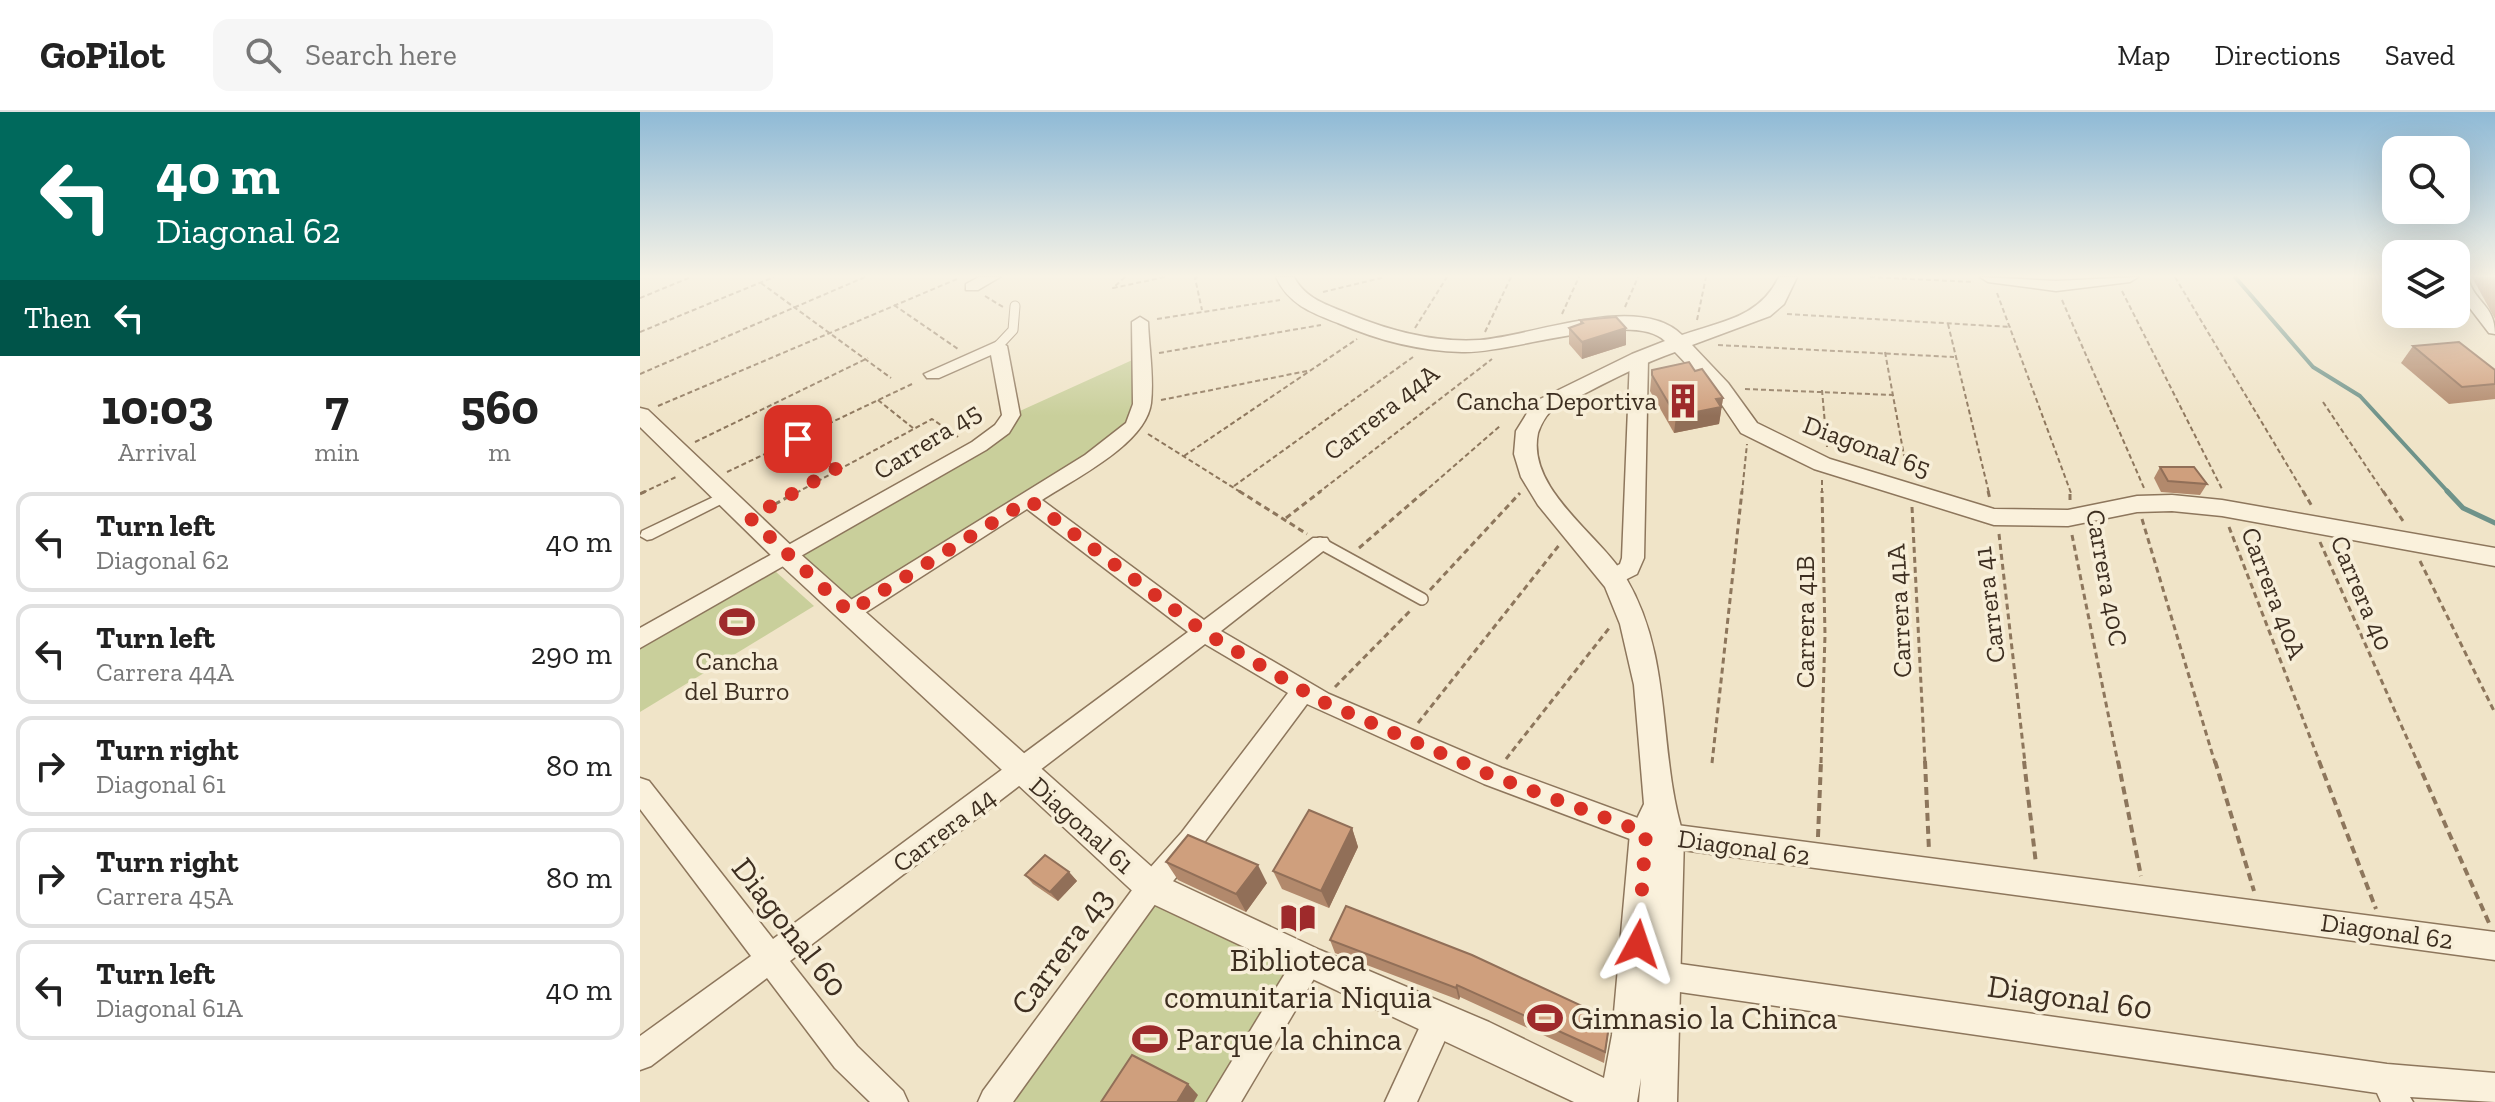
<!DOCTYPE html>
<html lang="en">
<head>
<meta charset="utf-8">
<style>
  :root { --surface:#fff; --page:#f6f6f6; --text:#222; --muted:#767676; --line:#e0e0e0 }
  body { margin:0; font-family:"Zilla Slab",serif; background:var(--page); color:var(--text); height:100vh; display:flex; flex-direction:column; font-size:30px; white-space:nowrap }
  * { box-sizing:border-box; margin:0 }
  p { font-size:26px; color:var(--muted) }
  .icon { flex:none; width:44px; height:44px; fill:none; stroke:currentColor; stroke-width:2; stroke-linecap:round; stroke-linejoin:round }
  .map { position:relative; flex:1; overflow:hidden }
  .details { display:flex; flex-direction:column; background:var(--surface); width:640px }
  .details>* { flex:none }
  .hud { background:#00695c; color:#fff; overflow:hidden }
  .fabs { position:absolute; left:1742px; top:24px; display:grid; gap:16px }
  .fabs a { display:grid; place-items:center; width:88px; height:88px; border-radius:16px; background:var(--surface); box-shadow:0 8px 32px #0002; font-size:40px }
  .pin { position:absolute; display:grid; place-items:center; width:68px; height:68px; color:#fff; margin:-34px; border-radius:16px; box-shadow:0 4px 12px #0006 }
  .me { position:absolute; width:88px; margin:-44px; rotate:5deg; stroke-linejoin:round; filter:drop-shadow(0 0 6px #0008) }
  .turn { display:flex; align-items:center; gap:28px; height:168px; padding:0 24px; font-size:36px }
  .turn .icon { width:104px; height:104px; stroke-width:2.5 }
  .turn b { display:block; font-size:56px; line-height:68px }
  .then { display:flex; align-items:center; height:76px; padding:0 24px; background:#0003; gap:16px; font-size:30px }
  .eta { display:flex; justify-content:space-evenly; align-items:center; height:136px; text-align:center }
  .eta b { font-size:48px; font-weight:700; line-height:56px }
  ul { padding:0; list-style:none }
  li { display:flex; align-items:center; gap:24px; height:100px; margin:0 16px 12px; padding:0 8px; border:4px solid var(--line); border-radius:16px }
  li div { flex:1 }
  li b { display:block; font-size:30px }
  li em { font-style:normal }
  header { display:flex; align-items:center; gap:48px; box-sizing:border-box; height:112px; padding:0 40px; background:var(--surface); border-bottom:2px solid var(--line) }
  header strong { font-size:38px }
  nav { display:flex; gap:44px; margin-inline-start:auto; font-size:28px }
  .search { width:560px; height:72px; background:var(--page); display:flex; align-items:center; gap:20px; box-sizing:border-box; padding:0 28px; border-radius:16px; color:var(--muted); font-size:30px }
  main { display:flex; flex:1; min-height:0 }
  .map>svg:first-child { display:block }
  .green { fill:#c9cf9b }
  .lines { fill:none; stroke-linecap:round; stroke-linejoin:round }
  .stream-far1 { stroke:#6f938a; stroke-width:4 }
  .stream { stroke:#6f938a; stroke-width:5 }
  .service-far1-casing { stroke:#8d765c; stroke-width:11 }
  .service-casing { stroke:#8d765c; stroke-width:14 }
  .pedestrian-casing { stroke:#8d765c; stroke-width:3 }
  .minor-casing { stroke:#8d765c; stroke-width:3 }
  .tertiary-casing { stroke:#8d765c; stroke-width:3 }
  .path-far2 { stroke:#8d765c; stroke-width:2; stroke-dasharray:5 3; stroke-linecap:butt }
  .path-far1 { stroke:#8d765c; stroke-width:3; stroke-dasharray:6 4; stroke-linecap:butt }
  .path { stroke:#8d765c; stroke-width:4; stroke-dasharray:8 5; stroke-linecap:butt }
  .service-far1 { stroke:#faf1dc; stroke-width:9 }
  .service { stroke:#faf1dc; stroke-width:11 }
  .pedestrian { fill:#faf1dc; fill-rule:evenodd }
  .minor { fill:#faf1dc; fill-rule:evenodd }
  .tertiary { fill:#faf1dc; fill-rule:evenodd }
  .wall { fill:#b2896c }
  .shaded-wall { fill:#916f58 }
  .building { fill:#cf9f7d; stroke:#916f58; stroke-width:2 }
  .route { stroke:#d93025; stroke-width:14; stroke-dasharray:0 25.2 }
  .labels { text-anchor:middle; stroke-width:7; stroke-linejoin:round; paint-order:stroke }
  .poi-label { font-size:26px; fill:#3d2e20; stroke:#f7eed8; text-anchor:end }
  .street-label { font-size:26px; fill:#3d2e20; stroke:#f7eed8 }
  .near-street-label { font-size:32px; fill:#3d2e20; stroke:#f7eed8 }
  .near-poi-label { font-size:32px; fill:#3d2e20; stroke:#f7eed8; text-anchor:start }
</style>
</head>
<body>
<header>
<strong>GoPilot</strong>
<div class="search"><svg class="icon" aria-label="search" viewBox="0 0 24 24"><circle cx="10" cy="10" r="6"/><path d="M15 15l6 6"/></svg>Search here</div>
<nav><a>Map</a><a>Directions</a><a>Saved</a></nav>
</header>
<main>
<section class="details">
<div class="hud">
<div class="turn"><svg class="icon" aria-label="left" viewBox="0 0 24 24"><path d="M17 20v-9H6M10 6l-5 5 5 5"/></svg><div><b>40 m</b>Diagonal 62</div></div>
<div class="then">Then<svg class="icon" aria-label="left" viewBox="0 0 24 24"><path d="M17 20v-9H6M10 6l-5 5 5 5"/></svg></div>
</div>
<div class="eta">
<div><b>10:03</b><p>Arrival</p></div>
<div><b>7</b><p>min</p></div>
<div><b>560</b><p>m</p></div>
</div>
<ul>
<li><svg class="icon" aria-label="left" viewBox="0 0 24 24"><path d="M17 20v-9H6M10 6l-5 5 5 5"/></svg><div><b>Turn left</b><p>Diagonal 62</p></div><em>40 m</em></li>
<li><svg class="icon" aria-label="left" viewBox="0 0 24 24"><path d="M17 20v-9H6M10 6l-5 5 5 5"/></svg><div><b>Turn left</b><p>Carrera 44A</p></div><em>290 m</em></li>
<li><svg class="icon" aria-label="right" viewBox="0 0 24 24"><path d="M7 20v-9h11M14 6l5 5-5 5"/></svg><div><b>Turn right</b><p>Diagonal 61</p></div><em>80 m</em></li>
<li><svg class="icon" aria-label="right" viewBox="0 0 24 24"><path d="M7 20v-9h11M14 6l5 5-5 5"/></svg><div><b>Turn right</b><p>Carrera 45A</p></div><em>80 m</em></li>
<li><svg class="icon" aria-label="left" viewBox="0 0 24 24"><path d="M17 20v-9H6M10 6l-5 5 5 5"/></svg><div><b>Turn left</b><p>Diagonal 61A</p></div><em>40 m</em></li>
</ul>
</section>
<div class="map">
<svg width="1855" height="990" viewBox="0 0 1855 990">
  <rect width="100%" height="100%" fill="#f0e4c8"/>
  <g class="green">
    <path d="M 499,245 L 494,314 L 209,500 L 148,445 L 339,334 L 371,303 Z"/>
    <path d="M 135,459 L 174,494 L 0,600 L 0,536 Z"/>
    <path d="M 508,791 L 658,856 L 571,990 L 362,990 Z"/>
  </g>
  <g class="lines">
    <path class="stream-far1" d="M 1595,165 L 1673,255 L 1720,284 L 1809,381"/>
    <path class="stream" d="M 1807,379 L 1823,396 L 1855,411"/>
    <g class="service-far1-casing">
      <path id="service-far1" d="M 358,234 L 373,218 L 375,194"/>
    </g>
    <g class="service-casing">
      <path id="service" d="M 680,431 L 782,487"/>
    </g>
    <g class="pedestrian-casing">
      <path id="pedestrian" d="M 86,379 L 93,384 L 91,387 L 12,427 L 7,428 L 0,424 L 2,419 Z"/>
    </g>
    <g class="minor-casing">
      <g id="minor">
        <path d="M 339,165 L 360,165 L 338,178 L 326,178 L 326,172 Z"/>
        <path d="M 1340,165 L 1416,169 L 1498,165 L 1490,170 L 1416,179 L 1348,170 Z"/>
        <path d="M 1816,165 L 1828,165 C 1833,190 1855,192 1855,222 L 1849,221 L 1816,178 Z"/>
        <path d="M 500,205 L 508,210 C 509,236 514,265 511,291 C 506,332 434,367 402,388 L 564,508 L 673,426 L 687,426 L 690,431 L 687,436 L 581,519 L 689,582 L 862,656 L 1006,709 L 1855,820 L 1855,848 L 1006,733 L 844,672 L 667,592 L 560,736 L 521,784 L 373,990 L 338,990 L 343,979 L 501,766 L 542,720 L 648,581 L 565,532 L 150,849 L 217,934 L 263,979 L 268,990 L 230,990 L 195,956 L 127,866 L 11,954 L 0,958 L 0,924 L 111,844 L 0,697 L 0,666 L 9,669 L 133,827 L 548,520 L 387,397 L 217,506 L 209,508 L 201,506 L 198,500 L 201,494 L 445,343 L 486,311 L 493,292 L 492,210 Z"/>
        <path d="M 358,229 L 367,234 L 380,303 L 369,321 L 346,338 L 0,536 L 0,516 L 332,330 L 355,313 L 362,303 L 351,243 L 299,266 L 287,266 L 284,262 Z"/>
        <path d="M 999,241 L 1008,246 L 1004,446 L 997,462 L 973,474 L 965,472 L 962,466 L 965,460 L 980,452 L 982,446 L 990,246 Z"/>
        <path d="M 668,836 L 678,840 L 682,850 L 678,860 L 601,990 L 567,990 L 658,840 Z"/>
        <path d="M 1012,848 L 1747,952 L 1855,961 L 1855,990 L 1770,985 L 1773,990 L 1741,990 L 1737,981 L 1012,876 L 1002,872 L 998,862 L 1002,852 Z"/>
        <path d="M 799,893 L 810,897 L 814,908 L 777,990 L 745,990 L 788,897 Z"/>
      </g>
    </g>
    <g class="tertiary-casing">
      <path id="tertiary" d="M 636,165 L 654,165 C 665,187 688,193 709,202 C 750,219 795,231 840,228 C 893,224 999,180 1042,223 C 1082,209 1119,206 1139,165 L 1157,165 L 1144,192 L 1130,204 L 1052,233 L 1088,271 L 1117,311 L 1190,347 L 1354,397 L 1428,398 L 1497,384 L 1532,383 L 1582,388 L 1855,436 L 1855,454 L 1582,404 L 1532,399 L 1497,400 L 1428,414 L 1354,413 L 1174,357 L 1101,321 L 1074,281 L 1035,240 C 1001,252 969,269 936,286 C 928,290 916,294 910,300 C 905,305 900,315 898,321 C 886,377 960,423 986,466 C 1034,547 1017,640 1044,725 L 1037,990 L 999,990 L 1001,966 L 997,990 L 934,990 L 500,786 L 139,451 L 0,315 L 0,296 L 8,298 L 157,439 L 522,764 L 680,838 L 849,910 L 964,966 L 972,923 L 990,721 L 1004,692 L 994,573 L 980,512 L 965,475 L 898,393 L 881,365 L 874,342 L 876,319 L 894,290 L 992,242 L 1025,229 C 993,197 869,242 822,240 C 780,239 737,228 698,211 C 672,201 648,192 636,165 Z"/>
    </g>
    <g class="path-far2">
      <path d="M 485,165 L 473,176 L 525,165"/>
      <path d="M 558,165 L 555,166 L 562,198"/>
      <path d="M 1230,165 L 1334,170"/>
      <path d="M 1535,165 L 1664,381"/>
      <path d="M 121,171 L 251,266"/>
      <path d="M 1482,179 L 1583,379"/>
      <path d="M 683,180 L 745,165"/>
      <path d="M 1357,181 L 1431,381"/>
      <path d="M 345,184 L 363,195"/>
      <path d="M 0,186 L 51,165"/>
      <path d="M 1422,188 L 1504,376"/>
      <path d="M 254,193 L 318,237"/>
      <path d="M 985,195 L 998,165"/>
      <path d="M 922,202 L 939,165"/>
      <path d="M 1147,202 L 1371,215"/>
      <path d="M 517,207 L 640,188"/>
      <path d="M 1057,208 L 1066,165"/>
      <path d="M 1308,212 L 1349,381"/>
      <path d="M 775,216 L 807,165"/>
      <path d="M 0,220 L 134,165"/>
      <path d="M 845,220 L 871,165"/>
      <path d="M 1078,233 L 1314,245"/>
      <path d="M 1245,240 L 1267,360"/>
      <path d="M 519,241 L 681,213"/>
      <path d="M 0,262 L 225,165"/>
      <path d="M 1105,277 L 1253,283"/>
      <path d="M 1182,278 L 1187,335"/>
      <path d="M 238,288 L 273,316"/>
      <path d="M 521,288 L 667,259"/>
      <path d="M 1683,290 L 1744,381"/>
      <path d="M 18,294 L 317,167"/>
      <path d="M 508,322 L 602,381"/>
      <path d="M 158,327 L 196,356"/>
      <path d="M 55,330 L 228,246"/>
      <path d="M 544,344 L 717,227"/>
      <path d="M 87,360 L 272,272"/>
      <path d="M 1182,368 L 1182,381"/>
      <path d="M 594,374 L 773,245"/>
      <path d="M 2,381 L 36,365"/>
      <path d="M 156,381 L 292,307 L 318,325"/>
      <path d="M 678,381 L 852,247"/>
      <path d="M 783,381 L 861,313"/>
      <path d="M 1102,381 L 1107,332"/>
    </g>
    <g class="path-far1">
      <path d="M 599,379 L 667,422"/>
      <path d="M 1348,379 L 1350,387"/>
      <path d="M 1663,379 L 1673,396"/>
      <path d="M 1743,379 L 1763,409"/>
      <path d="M 0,382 L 6,379"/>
      <path d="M 1430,388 L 1430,379"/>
      <path d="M 1272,395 L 1285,651"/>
      <path d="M 126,397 L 159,379"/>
      <path d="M 646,406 L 681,379"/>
      <path d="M 1502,407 L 1575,651"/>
      <path d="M 1589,415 L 1680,651"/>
      <path d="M 1359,422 L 1385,651"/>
      <path d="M 1432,423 L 1478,651"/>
      <path d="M 1680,430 L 1778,651"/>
      <path d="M 719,436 L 785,379"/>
      <path d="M 1780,449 L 1855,601"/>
      <path d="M 790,478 L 880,381"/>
      <path d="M 695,575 L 771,498"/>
      <path d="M 778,611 L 920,432"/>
      <path d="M 866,647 L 970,515"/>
      <path d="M 1072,651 L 1102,379"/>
      <path d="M 1181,651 L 1185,523 L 1182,379"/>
    </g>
    <g class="path">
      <path d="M 1285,649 L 1289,739"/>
      <path d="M 1384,649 L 1396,752"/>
      <path d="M 1478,649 L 1501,764"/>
      <path d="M 1575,649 L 1614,779"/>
      <path d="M 1679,649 L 1736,797"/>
      <path d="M 1777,649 L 1849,811"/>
      <path d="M 1178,725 L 1181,649"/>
    </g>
    <use href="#service-far1" class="service-far1"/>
    <use href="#service" class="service"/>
    <use href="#pedestrian" class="pedestrian"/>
    <use href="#minor" class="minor"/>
    <use href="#tertiary" class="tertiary"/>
  </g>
  <g class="wall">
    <path d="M 1832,165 L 1855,165 L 1855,207 Z"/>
    <path d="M 940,208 L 986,233 L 942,247 L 929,232 L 929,216 L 940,212 Z"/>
    <path d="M 1773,234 L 1855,258 L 1855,287 L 1809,292 L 1761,251 Z"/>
    <path d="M 1012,258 L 1055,259 L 1083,286 L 1079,312 L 1034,321 L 1010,279 Z"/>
    <path d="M 1520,355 L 1567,372 L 1560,383 L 1521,380 L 1514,366 Z"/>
    <path d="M 712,716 L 718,735 L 689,796 L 642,777 L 633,759 Z"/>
    <path d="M 526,750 L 627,771 L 606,800 L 538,768 Z"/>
    <path d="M 429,760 L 437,769 L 418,789 L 393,772 L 385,763 Z"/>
    <path d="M 690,828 L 969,918 L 964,951 L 820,885 L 819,888 L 695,841 Z"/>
  </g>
  <g class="shaded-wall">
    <path d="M 986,216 L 986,233 L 942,247 L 942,230 Z"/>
    <path d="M 1083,286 L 1079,312 L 1034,321 L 1036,304 L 1076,287 Z"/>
    <path d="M 712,716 L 718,735 L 689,796 L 681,779 Z"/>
    <path d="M 618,753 L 627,771 L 606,800 L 596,782 Z"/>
    <path d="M 429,760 L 437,769 L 418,789 L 410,780 Z"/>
    <path d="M 817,873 L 820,885 L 819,888 L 816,876 Z"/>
    <path d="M 548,972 L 558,983 L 554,990 L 537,990 Z"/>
  </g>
  <g class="building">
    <path d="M 976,205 L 986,216 L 942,230 L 929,216 L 943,211 L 940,208 Z"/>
    <path d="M 1819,230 L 1855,258 L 1855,272 L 1822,275 L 1773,234 Z"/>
    <path d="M 1049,250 L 1055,259 L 1062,257 L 1083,286 L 1076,287 L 1081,295 L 1036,304 L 1012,263 L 1012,258 Z"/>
    <path d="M 1520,355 L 1554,355 L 1567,372 L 1528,369 Z"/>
    <path d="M 669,698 L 712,716 L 681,779 L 633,759 Z"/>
    <path d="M 548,723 L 618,753 L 596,782 L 526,750 Z"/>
    <path d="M 405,743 L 429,760 L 410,780 L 385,763 Z"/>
    <path d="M 706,794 L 832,843 L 970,907 L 965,940 L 817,873 L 816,876 L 690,828 Z"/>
    <path d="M 492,943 L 548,972 L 537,990 L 461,990 Z"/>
  </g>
  <linearGradient id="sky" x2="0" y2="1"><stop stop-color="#8fbad6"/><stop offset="0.54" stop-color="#f8f3e6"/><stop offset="1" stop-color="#f8f3e6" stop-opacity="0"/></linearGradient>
  <rect width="1855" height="304" fill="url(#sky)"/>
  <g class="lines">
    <path class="route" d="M 158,327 L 197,356 L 110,406 L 209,500 L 389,388 L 564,520 L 681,589 L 853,664 L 1006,721 L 998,832"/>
  </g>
  <defs>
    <g id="building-bare" transform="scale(2.76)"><path d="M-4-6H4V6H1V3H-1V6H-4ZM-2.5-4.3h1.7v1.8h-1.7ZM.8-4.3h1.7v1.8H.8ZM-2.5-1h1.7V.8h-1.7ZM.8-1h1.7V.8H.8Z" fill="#9e2a2b" stroke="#f7eed8" stroke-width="2.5" paint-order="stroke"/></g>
    <g id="stadium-bare" transform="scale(2.76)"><path d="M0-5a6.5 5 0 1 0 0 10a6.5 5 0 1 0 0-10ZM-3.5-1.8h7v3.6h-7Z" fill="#9e2a2b" stroke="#f7eed8" stroke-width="2.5" paint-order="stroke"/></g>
    <g id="library-bare" transform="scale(2.76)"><path d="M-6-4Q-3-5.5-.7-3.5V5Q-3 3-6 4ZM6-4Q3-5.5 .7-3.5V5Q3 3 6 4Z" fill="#9e2a2b" stroke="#f7eed8" stroke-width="2.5" paint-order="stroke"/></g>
  </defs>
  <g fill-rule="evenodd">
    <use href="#building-bare" x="1043" y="289"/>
    <use href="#stadium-bare" x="97" y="510"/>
    <use href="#library-bare" x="658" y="806"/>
    <use href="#stadium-bare" x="905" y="906"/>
    <use href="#stadium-bare" x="510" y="927"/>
  </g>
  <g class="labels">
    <g class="poi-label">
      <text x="1017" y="298">Cancha Deportiva</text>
      <text x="97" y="558" text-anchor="middle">Cancha<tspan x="97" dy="30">del Burro</tspan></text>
    </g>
    <g class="street-label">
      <text transform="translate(741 300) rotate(-38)" y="9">Carrera 44A</text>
      <text transform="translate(287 329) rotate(-32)" y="9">Carrera 45</text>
      <text transform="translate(1227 334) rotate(20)" y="9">Diagonal 65</text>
      <text transform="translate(1467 466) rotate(80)" y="9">Carrera 40C</text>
      <text transform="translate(1634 481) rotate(69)" y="9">Carrera 40A</text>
      <text transform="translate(1722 481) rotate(67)" y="9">Carrera 40</text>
      <text transform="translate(1349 493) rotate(-97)" y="9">Carrera 41</text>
      <text transform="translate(1259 499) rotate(-93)" y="9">Carrera 41A</text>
      <text transform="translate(1165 510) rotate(-90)" y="9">Carrera 41B</text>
      <text transform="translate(442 713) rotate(42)" y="9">Diagonal 61</text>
      <text transform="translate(304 718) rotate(-37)" y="9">Carrera 44</text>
      <text transform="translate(1104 735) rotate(8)" y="9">Diagonal 62</text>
      <text transform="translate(1747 819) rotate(8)" y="9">Diagonal 62</text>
    </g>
    <g class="near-street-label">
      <text transform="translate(150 815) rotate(52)" y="11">Diagonal 60</text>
      <text transform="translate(421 839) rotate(-54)" y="11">Carrera 43</text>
      <text transform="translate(1430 885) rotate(8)" y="11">Diagonal 60</text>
    </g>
    <g class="near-poi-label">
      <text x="658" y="859" text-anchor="middle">Biblioteca<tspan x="658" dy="37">comunitaria Niquia</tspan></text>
      <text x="931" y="917">Gimnasio la Chinca</text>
      <text x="536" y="938">Parque la chinca</text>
    </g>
  </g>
</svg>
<div class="fabs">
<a><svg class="icon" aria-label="search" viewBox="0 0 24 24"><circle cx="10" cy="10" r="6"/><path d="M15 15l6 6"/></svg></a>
<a><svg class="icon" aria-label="layers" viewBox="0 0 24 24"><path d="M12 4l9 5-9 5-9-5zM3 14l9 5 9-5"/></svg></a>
</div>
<div class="pin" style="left:158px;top:327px;background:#d93025"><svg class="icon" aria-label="arrive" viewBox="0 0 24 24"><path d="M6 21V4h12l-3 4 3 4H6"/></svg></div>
<svg class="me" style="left:998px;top:832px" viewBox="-20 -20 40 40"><path d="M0-17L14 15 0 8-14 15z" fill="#d93025" stroke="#fff" stroke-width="4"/></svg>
</div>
</main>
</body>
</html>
